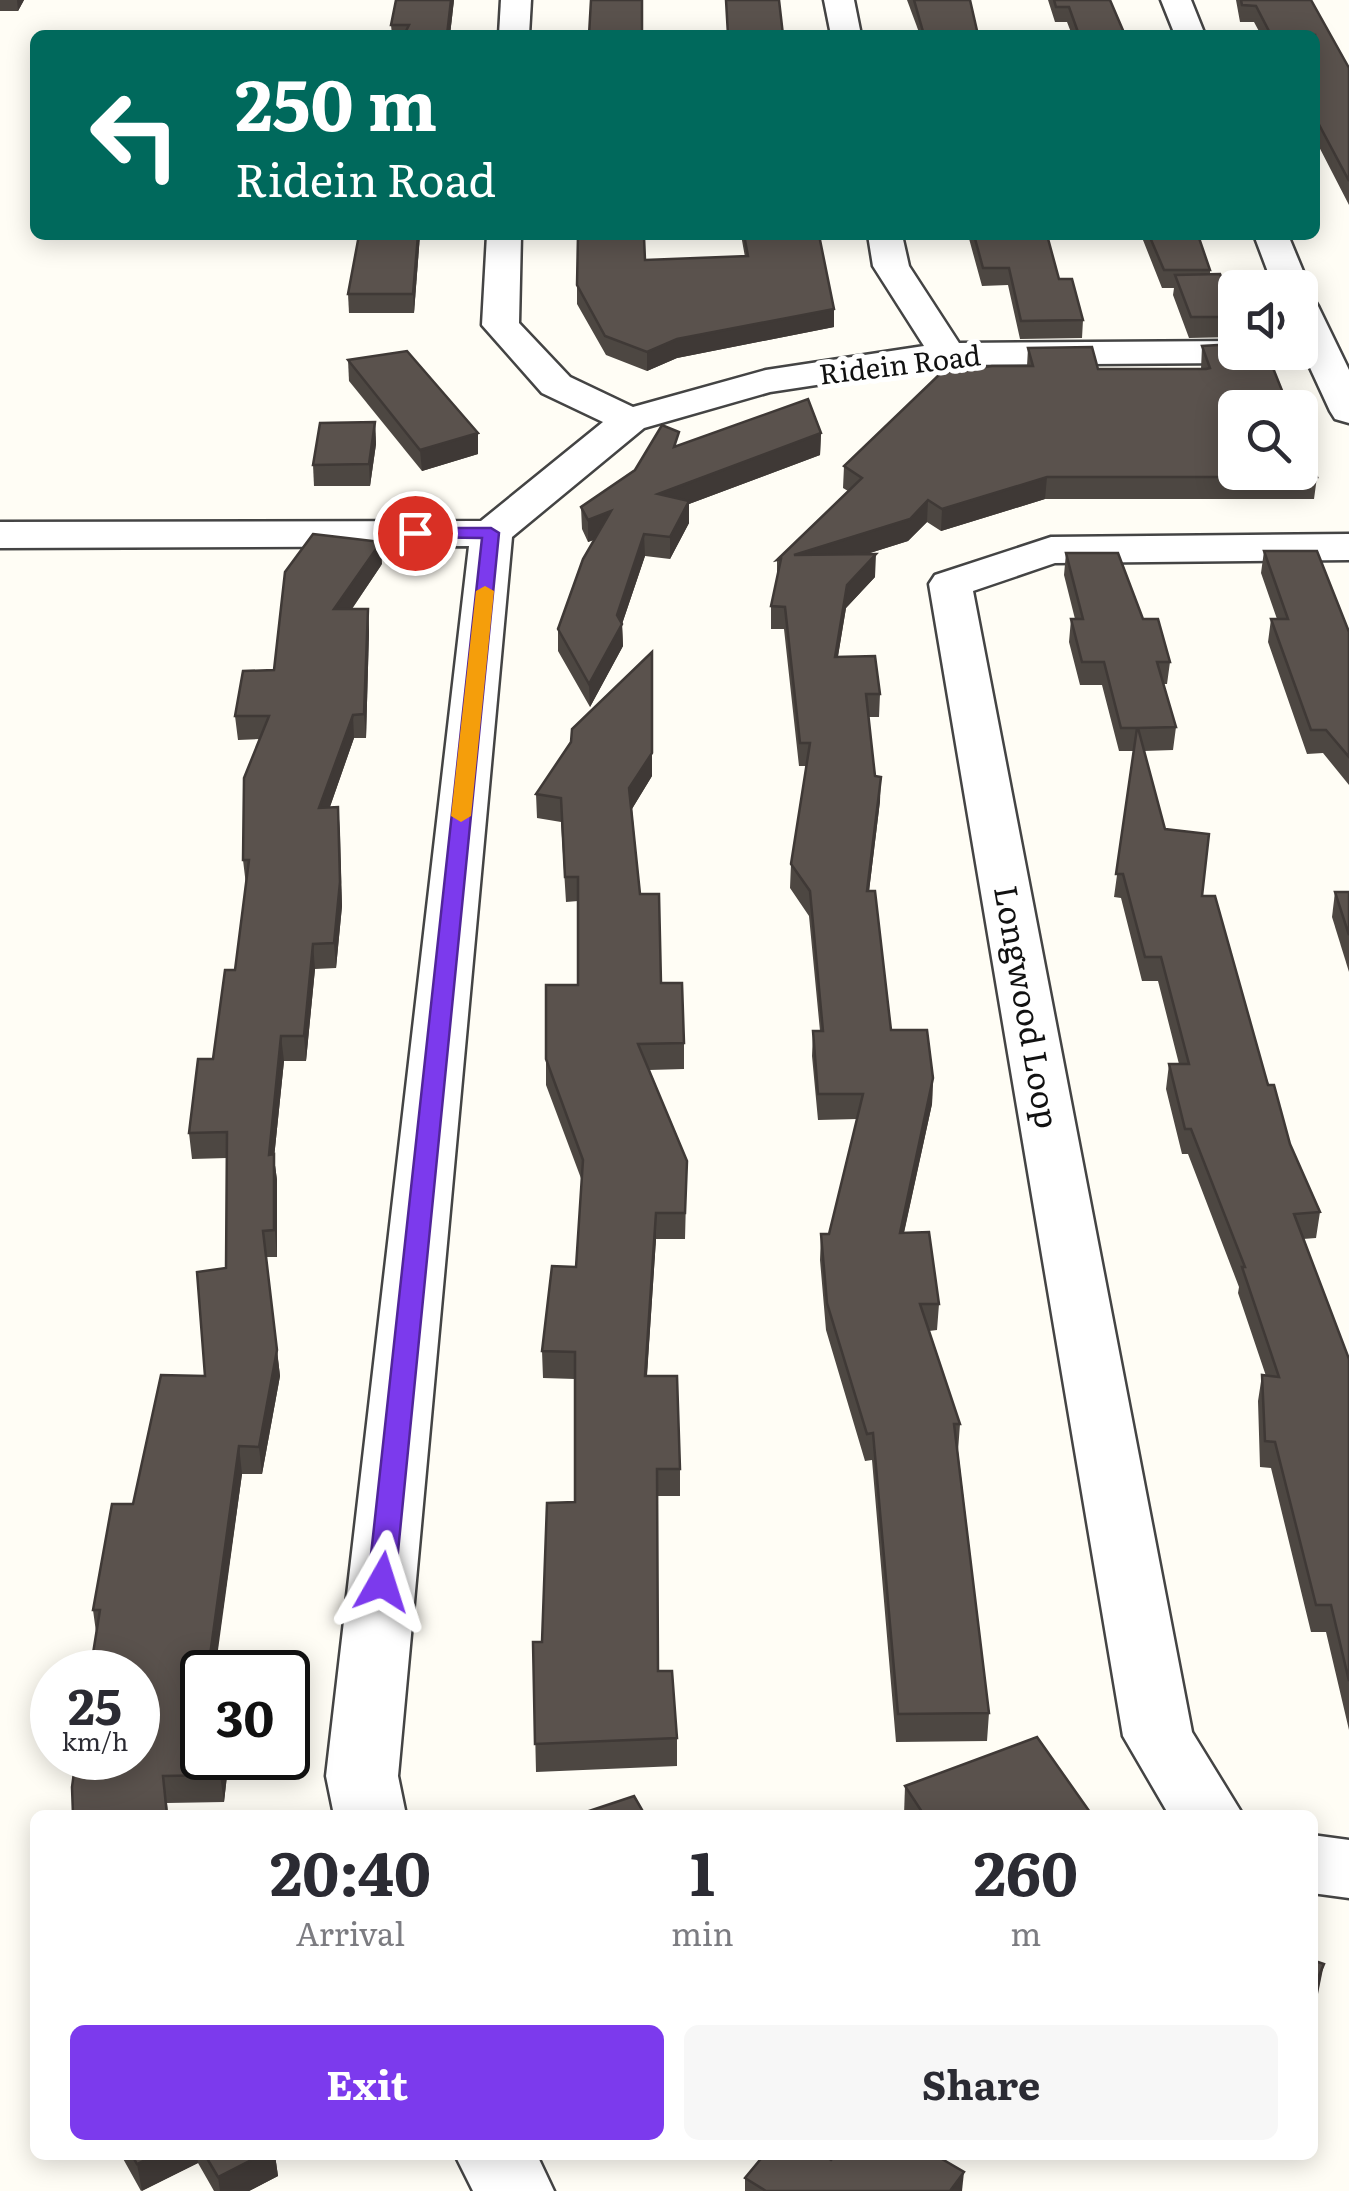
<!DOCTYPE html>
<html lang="en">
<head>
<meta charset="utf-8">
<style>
  :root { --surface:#fff; --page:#f7f7f7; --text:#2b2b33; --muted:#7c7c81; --accent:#7c3aed }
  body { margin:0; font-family:Literata,serif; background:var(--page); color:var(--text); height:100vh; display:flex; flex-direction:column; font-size:38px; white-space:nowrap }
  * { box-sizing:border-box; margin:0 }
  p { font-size:32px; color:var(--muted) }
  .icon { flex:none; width:55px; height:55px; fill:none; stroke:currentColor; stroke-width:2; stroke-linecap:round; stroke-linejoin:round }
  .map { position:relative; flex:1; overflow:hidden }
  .panel { position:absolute; left:30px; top:1810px; width:1288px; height:350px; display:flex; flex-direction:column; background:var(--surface); border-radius:15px; box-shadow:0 5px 25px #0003 }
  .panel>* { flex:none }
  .guide { position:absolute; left:30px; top:30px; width:1290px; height:210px; border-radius:15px; box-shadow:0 5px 25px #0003; background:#00695c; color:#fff; overflow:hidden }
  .fabs { position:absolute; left:1218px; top:270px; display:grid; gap:20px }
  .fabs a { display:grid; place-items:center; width:100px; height:100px; border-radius:15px; background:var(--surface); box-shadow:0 5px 25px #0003; font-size:50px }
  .speed { position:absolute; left:30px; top:1650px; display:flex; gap:20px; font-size:50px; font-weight:700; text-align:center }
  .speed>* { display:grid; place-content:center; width:130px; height:130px; border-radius:50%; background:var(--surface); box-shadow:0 5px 25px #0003; line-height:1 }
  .speed small { font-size:25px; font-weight:400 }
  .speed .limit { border:5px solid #111; border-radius:15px; background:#fff; color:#111 }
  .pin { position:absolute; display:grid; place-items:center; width:85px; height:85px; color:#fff; margin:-42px; border:5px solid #fff; border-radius:50%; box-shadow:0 2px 10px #0007 }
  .me { position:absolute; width:110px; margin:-55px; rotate:6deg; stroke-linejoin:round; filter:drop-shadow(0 0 8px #0008) }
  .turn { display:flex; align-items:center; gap:35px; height:210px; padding:0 40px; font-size:45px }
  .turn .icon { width:130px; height:130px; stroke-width:2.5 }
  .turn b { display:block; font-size:70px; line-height:85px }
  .eta { display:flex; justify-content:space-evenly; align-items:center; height:170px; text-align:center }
  .eta b { font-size:60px; font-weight:700; line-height:70px }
  .button { display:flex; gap:20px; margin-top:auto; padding:20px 40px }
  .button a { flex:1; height:115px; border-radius:15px; background:var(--accent); color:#fff; font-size:40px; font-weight:700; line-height:115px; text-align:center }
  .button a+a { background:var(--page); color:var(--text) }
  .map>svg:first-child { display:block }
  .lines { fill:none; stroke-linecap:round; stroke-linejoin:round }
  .minor-casing { stroke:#444; stroke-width:5 }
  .minor { fill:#fff; fill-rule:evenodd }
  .wall { fill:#4d4742 }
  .shaded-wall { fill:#3f3936 }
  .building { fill:#5a524d; stroke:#3f3936; stroke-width:2.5 }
  .route { fill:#7c3aed; stroke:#51269a; stroke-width:2.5 }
  .slow { fill:#f59e0b }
  .labels { text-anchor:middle; stroke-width:10; stroke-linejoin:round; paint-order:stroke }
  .far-street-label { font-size:28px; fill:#111; stroke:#fff }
  .street-label { font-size:32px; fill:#111; stroke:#fff }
</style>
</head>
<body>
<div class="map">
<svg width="1349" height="2191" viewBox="0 0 1349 2191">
  <rect width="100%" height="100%" fill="#fffdf5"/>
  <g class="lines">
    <g class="minor-casing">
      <g id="minor">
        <path d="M 501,0 L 531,0 L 529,35 L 499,35 Z"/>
        <path d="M 824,0 L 854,0 L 861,35 L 831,35 Z"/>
        <path d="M 1161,0 L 1191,0 L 1205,35 L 1175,35 Z"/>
        <path d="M 487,235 L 521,235 L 519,323 L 570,377 L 633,407 L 766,370 L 924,346 L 873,266 L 868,235 L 902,235 L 909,266 L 959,343 L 1235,341 L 1235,352 L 1253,352 L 1248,360 L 1235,363 L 948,365 L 770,392 L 644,428 L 512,537 L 398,1776 L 406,1815 L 334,1815 L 326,1776 L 469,546 L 0,548 L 0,522 L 481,521 L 603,422 L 542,393 L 482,325 Z"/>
        <path d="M 1254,235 L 1288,235 L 1310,288 L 1304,296 L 1313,298 L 1318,306 L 1349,370 L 1349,423 L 1335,419 L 1330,411 L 1300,346 L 1300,288 L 1274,288 Z"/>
        <path d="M 1349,534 L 1349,560 L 1055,563 L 973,591 L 1192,1732 L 1243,1815 L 1169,1815 L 1123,1736 L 929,584 L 935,575 L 1051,537 Z"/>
        <path d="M 1312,1835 L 1349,1840 L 1349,1898 L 1312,1893 Z"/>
        <path d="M 455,2155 L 537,2155 L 554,2191 L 473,2191 Z"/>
      </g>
    </g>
    <use href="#minor" class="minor"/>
  </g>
  <g class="wall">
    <path d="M 0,0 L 24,0 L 18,11 L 0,11 Z"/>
    <path d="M 396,0 L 454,0 L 450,35 L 392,35 L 391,25 Z"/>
    <path d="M 907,0 L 970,0 L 978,35 L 920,35 Z"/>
    <path d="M 1048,0 L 1110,0 L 1125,35 L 1072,35 L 1067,22 L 1055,22 Z"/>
    <path d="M 1236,0 L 1311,0 L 1349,68 L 1349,205 L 1315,139 L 1315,35 L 1261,35 L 1254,22 L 1240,22 Z"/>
    <path d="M 420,235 L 414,313 L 349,313 L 348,294 Z"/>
    <path d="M 741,235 L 819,235 L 834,309 L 834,327 L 677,358 L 647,371 L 606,355 L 577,304 L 577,285 L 645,260 L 745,257 Z"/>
    <path d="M 968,235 L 1047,235 L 1059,279 L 1083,320 L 1082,338 L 1020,339 L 1008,285 L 982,286 Z"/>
    <path d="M 1141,235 L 1198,235 L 1210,270 L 1210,274 L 1235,312 L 1235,337 L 1189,338 L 1173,295 L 1174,288 L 1162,288 Z"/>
    <path d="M 1202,346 L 1258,368 L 1317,477 L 1314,499 L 1045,499 L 941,531 L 927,522 L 908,541 L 867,554 L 875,577 L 846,608 L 838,656 L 880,694 L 879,717 L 869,717 L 875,776 L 880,801 L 869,891 L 891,1030 L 933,1078 L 932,1104 L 904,1233 L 939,1304 L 937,1330 L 929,1331 L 960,1424 L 958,1451 L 989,1713 L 987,1741 L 896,1742 L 872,1460 L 865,1461 L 826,1330 L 820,1260 L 821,1234 L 829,1234 L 857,1119 L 818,1120 L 812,1056 L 813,1031 L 820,1031 L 809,916 L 790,888 L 791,864 L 807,766 L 799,766 L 784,629 L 771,629 L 771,606 L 777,580 L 777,560 L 848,491 L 843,488 L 844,466 L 1027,366 L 1028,348 L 1098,369 L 1201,369 Z"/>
    <path d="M 348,360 L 478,454 L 422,471 L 349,381 Z"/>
    <path d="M 375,422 L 376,444 L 370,486 L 314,486 L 313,465 Z"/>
    <path d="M 821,433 L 820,455 L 689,504 L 689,523 L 670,559 L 645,556 L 622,624 L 623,646 L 590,707 L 558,651 L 558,629 L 594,540 L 588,542 L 582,529 L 581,507 L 679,446 Z"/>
    <path d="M 1264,551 L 1349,632 L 1349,785 L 1323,753 L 1307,754 L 1268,642 L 1271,619 L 1277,619 L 1261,573 Z"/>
    <path d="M 1066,553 L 1143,619 L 1170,662 L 1167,684 L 1163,684 L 1176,727 L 1173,750 L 1144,751 L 1165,829 L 1202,896 L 1290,1144 L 1320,1212 L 1316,1238 L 1303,1239 L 1349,1359 L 1349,1730 L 1326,1632 L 1311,1632 L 1271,1468 L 1260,1467 L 1258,1401 L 1262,1375 L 1266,1376 L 1238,1293 L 1239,1287 L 1188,1154 L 1182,1154 L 1166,1089 L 1169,1064 L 1179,1064 L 1158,981 L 1142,981 L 1121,898 L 1114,897 L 1134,751 L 1119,751 L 1102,685 L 1080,685 L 1069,642 L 1071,619 L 1075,619 L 1064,575 Z"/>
    <path d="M 382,564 L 352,609 L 368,609 L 369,632 L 366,738 L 354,738 L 330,807 L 338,807 L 340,831 L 342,906 L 336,968 L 315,969 L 306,1061 L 284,1061 L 274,1158 L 277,1180 L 277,1257 L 266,1257 L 280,1376 L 262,1474 L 242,1474 L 202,1758 L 229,1758 L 224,1802 L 167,1803 L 168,1815 L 73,1815 L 96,1632 L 93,1610 L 133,1504 L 205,1376 L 226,1268 L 227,1158 L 192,1159 L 189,1133 L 213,1059 L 235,970 L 246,885 L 243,860 L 259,739 L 238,740 L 235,716 L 274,670 Z"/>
    <path d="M 652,776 L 632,809 L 640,894 L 661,983 L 684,1043 L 684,1069 L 649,1070 L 687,1161 L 685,1239 L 656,1239 L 647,1376 L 680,1469 L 680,1496 L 657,1496 L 658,1671 L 677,1738 L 677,1766 L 536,1772 L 533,1642 L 542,1642 L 575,1502 L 575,1379 L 543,1378 L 542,1351 L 576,1267 L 582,1181 L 546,1085 L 546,1059 L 578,985 L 578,901 L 566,902 L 561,822 L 537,818 L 536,794 Z"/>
    <path d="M 1335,892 L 1349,892 L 1349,972 L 1332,917 Z"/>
    <path d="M 905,1786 L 1092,1815 L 904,1815 Z"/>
    <path d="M 121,2155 L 275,2155 L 278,2176 L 249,2191 L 214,2191 L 198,2163 L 141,2191 Z"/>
    <path d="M 831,2160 L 962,2191 L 745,2191 L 745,2178 Z"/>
  </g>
  <g class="shaded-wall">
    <path d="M 17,0 L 24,0 L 18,11 Z"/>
    <path d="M 451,0 L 454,0 L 450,35 L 447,35 Z"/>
    <path d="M 418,235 L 420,235 L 414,313 L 413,294 Z"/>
    <path d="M 834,309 L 834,327 L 677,358 L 647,371 L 647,352 L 677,339 Z"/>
    <path d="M 375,422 L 376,444 L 370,486 L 369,464 Z"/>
    <path d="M 478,433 L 478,454 L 422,471 L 420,450 Z"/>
    <path d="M 821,433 L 820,455 L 689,504 L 689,523 L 670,559 L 670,537 L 658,494 Z"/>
    <path d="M 1047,477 L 1045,499 L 941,531 L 942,509 Z"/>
    <path d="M 928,500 L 927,522 L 908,541 L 793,577 L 794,555 Z"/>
    <path d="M 611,511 L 611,533 L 588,542 L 588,520 Z"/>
    <path d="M 644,534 L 645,556 L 622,624 L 623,646 L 590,707 L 589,684 L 617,615 Z"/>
    <path d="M 381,542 L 382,564 L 336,632 L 334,609 Z"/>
    <path d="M 876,554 L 875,577 L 846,608 L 834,680 L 835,657 L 847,585 Z"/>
    <path d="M 368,609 L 369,632 L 366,738 L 364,714 Z"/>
    <path d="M 652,675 L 652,776 L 630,812 L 629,788 Z"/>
    <path d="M 353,715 L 354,738 L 321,832 L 319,808 Z"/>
    <path d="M 881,777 L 880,801 L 866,916 L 867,891 Z"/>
    <path d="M 338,807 L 342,906 L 336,968 L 334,943 Z"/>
    <path d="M 313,944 L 315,969 L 306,1061 L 304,1036 Z"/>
    <path d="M 281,1036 L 284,1061 L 274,1158 L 277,1180 L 277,1257 L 269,1155 Z"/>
    <path d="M 933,1078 L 932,1104 L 898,1259 L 900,1233 Z"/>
    <path d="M 656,1213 L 656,1239 L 645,1403 L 645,1376 Z"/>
    <path d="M 277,1350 L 280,1376 L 262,1474 L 259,1447 Z"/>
    <path d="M 239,1446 L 242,1474 L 215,1672 L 208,1670 Z"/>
    <path d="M 222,1758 L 229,1758 L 224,1802 L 220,1775 Z"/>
    <path d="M 1324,1964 L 1316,2004 L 1312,2012 L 1312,1992 Z"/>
    <path d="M 155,2155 L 197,2155 L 198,2163 L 142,2191 L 137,2164 Z"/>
    <path d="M 261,2155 L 275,2155 L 278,2176 L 249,2191 L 220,2191 L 218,2177 Z"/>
    <path d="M 964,2172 L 962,2191 L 950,2191 Z"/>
  </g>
  <g class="building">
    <path d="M 396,0 L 451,0 L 447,35 L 404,35 L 409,25 L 391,25 Z"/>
    <path d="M 591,0 L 642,0 L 642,35 L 589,35 Z"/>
    <path d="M 726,0 L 779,0 L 783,35 L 728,35 Z"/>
    <path d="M 914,0 L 970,0 L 978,35 L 924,35 Z"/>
    <path d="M 1054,0 L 1110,0 L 1125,35 L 1079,35 L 1069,7 L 1056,7 Z"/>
    <path d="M 1241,0 L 1311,0 L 1349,68 L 1349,181 L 1315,117 L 1315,35 L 1271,35 L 1256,6 L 1242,5 Z"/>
    <path d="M 359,235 L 418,235 L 413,294 L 348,294 Z"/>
    <path d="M 578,235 L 636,235 L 636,237 L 644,237 L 645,260 L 748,256 L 744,235 L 819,235 L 834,309 L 677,339 L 647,352 L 605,336 L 577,285 Z"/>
    <path d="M 974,235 L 1047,235 L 1059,279 L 1072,279 L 1083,320 L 1021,321 L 1009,268 L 983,268 Z"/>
    <path d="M 1149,235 L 1198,235 L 1210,270 L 1164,270 Z"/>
    <path d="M 1220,274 L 1235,312 L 1235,317 L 1191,317 L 1175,275 Z"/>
    <path d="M 1235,344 L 1235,352 L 1251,352 L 1258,368 L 1273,368 L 1289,408 L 1235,408 L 1235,472 L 1300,472 L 1300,435 L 1317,477 L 1047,477 L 942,509 L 928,500 L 910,519 L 794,555 L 876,554 L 847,585 L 835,657 L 875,656 L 880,694 L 866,694 L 875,776 L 881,777 L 867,891 L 875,891 L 891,1030 L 927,1030 L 933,1078 L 900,1233 L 929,1232 L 939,1304 L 920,1304 L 960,1424 L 954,1424 L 989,1713 L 898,1714 L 873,1433 L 867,1434 L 827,1303 L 821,1234 L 829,1234 L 863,1094 L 818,1094 L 813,1031 L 823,1031 L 810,891 L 791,864 L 810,743 L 800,743 L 785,607 L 771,606 L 781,559 L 777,560 L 862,478 L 844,466 L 941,373 L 992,366 L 1033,366 L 1028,348 L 1092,347 L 1098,369 L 1206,369 L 1210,368 L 1202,346 Z"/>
    <path d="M 407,351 L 478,433 L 420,450 L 348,360 Z"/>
    <path d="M 808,399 L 821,433 L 658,494 L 689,501 L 670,537 L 644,534 L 617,615 L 622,624 L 589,684 L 558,629 L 583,559 L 611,511 L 588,520 L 581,507 L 635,470 L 662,425 L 679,432 L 674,447 Z"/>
    <path d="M 375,422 L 369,464 L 313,465 L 320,423 Z"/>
    <path d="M 313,534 L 381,542 L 334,609 L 368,609 L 364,714 L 353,715 L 319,808 L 338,807 L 340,882 L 334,943 L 313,944 L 304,1036 L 281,1036 L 269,1155 L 274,1154 L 274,1230 L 263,1231 L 277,1350 L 259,1447 L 239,1446 L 208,1670 L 232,1670 L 231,1672 L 202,1672 L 202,1758 L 222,1758 L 220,1775 L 163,1776 L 167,1815 L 73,1815 L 72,1787 L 76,1758 L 138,1758 L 138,1672 L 90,1672 L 100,1610 L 93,1610 L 112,1504 L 133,1504 L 161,1375 L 205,1376 L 197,1272 L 226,1268 L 227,1132 L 189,1133 L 198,1059 L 213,1059 L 225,970 L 235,970 L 249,860 L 243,860 L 244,778 L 269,716 L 235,716 L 243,671 L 274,670 L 285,572 Z"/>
    <path d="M 1264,551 L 1317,551 L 1349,632 L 1349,757 L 1326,730 L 1311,730 L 1271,619 L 1288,619 Z"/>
    <path d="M 1066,553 L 1118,553 L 1143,619 L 1158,619 L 1170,662 L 1157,662 L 1176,727 L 1138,728 L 1165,829 L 1209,834 L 1202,896 L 1215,896 L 1268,1085 L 1274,1085 L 1290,1144 L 1320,1212 L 1294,1214 L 1349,1359 L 1349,1681 L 1331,1605 L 1316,1605 L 1275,1442 L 1265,1441 L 1262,1375 L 1279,1377 L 1242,1267 L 1245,1267 L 1191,1129 L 1185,1129 L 1169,1064 L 1189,1064 L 1161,957 L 1145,957 L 1123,874 L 1116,874 L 1137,728 L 1121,728 L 1104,662 L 1082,662 L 1071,619 L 1083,619 Z"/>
    <path d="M 652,652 L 652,753 L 629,788 L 640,894 L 659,894 L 661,983 L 682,983 L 684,1043 L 638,1044 L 687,1161 L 685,1213 L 656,1213 L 645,1376 L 677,1376 L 680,1469 L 657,1469 L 658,1671 L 672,1671 L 677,1738 L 535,1744 L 533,1642 L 542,1642 L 547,1503 L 575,1502 L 575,1352 L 542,1351 L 552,1266 L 576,1267 L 583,1160 L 546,1059 L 546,985 L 578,985 L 578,877 L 565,877 L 561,798 L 536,794 L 571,742 L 572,729 Z"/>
    <path d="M 1335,892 L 1349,892 L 1349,935 Z"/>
    <path d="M 1037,1737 L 1092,1815 L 924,1815 L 905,1786 Z"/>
    <path d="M 634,1796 L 645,1815 L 577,1815 Z"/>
    <path d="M 1312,1960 L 1324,1964 L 1312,1992 Z"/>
    <path d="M 132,2155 L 155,2155 L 137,2164 Z"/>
    <path d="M 205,2155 L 261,2155 L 218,2177 Z"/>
    <path d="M 764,2155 L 823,2155 L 831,2160 L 836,2155 L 935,2155 L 964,2172 L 950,2191 L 766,2191 L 745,2178 Z"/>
  </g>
  <path class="route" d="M 415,528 L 491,528 L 499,533 L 395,1582 L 391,1589 L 372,1589 L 368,1582 L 482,538 L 409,537 L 407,533 Z"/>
  <path class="slow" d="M 485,586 L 494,591 L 471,816 L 461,822 L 451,816 L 476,591 Z"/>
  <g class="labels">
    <g class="far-street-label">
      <text transform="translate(900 365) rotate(-7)" y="10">Ridein Road</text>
    </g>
    <g class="street-label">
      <text transform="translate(1026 1007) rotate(80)" y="11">Longwood Loop</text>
    </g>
  </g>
</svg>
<div class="fabs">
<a><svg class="icon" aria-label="sound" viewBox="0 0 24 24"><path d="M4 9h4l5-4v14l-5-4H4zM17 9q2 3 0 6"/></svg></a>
<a><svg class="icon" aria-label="search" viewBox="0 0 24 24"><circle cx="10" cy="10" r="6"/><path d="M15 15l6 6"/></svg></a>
</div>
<div class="speed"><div>25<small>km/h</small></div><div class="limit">30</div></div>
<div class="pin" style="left:415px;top:533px;background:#d93025"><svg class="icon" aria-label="arrive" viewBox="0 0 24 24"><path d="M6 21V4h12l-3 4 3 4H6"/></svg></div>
<svg class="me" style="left:382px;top:1582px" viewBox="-20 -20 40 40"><path d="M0-17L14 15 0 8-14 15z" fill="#7c3aed" stroke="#fff" stroke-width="4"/></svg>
<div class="guide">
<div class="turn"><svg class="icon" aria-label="left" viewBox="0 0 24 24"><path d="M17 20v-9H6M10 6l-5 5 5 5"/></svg><div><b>250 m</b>Ridein Road</div></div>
</div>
<section class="panel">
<div class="eta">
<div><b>20:40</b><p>Arrival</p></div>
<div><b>1</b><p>min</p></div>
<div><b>260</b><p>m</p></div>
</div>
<div class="button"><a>Exit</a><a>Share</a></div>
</section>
</div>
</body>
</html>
